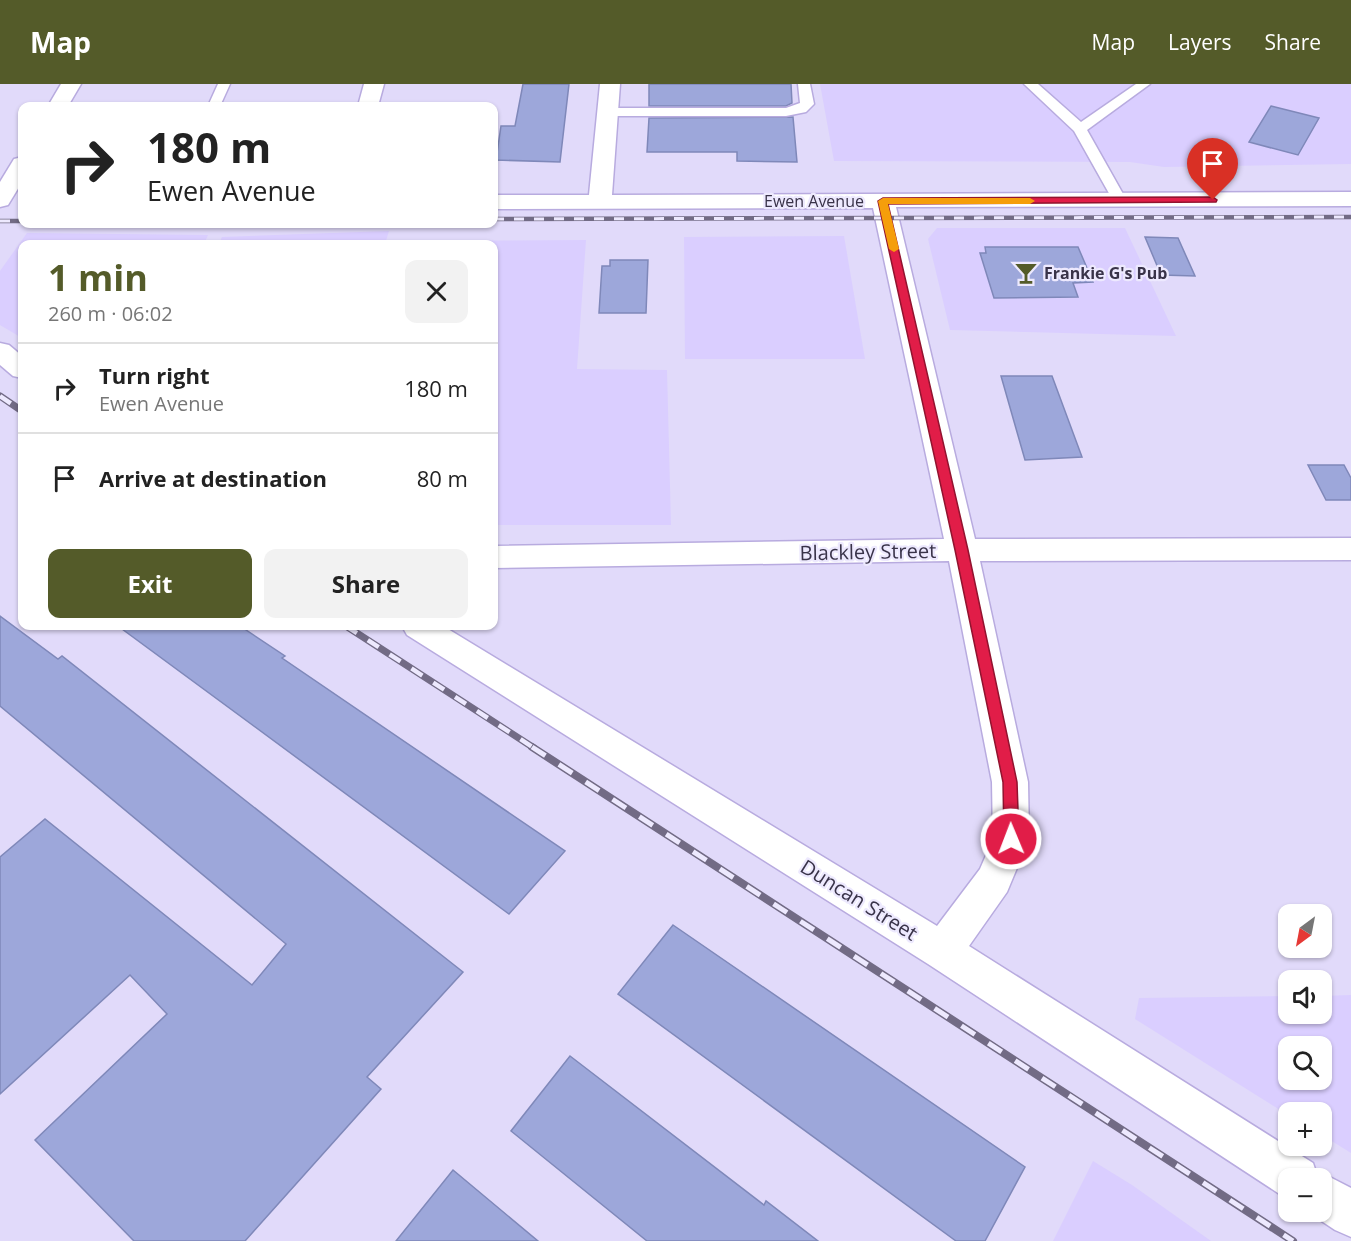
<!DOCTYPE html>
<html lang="en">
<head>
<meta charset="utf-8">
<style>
  :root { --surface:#fff; --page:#f2f2f2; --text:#222; --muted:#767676; --line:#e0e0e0; --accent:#545b29 }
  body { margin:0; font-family:"Open Sans",sans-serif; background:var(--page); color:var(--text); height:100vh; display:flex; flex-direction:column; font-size:22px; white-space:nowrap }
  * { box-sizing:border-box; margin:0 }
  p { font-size:20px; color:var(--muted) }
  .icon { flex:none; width:33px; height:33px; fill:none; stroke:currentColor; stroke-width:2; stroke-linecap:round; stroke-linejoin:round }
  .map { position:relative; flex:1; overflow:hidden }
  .drawer { position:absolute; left:18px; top:156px; width:480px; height:390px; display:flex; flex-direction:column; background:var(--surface); border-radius:12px; box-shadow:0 2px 4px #0004 }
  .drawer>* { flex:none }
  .top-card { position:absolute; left:18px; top:18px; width:480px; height:126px; border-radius:12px; box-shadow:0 2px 4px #0004; background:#fff; color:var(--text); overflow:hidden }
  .needle { width:39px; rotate:212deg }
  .tools { position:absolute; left:1278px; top:820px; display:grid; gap:12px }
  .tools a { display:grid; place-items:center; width:54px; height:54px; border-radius:12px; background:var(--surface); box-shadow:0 2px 4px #0004; font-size:30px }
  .pin { position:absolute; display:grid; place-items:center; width:51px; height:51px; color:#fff; margin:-62px -26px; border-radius:50% 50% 50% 0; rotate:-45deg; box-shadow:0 0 6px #0007 }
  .pin .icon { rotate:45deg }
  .me { position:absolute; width:66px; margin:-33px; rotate:359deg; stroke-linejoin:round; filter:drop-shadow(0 0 4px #0008) }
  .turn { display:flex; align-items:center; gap:21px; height:126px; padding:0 30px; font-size:27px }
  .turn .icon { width:78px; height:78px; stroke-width:2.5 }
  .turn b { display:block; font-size:42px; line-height:51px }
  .round { display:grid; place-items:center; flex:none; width:63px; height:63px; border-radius:12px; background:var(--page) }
  .head { display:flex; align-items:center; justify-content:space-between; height:102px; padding:0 30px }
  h1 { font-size:36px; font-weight:700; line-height:45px; color:var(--accent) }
  .action { display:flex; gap:12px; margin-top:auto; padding:12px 30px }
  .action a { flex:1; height:69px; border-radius:12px; background:var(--accent); color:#fff; font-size:24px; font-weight:700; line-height:69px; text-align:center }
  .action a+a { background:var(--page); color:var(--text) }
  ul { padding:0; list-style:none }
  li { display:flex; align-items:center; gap:18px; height:90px; padding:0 30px; border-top:2px solid var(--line) }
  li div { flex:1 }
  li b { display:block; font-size:22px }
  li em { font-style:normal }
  header { display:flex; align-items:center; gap:36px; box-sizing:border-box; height:84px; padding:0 30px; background:var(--accent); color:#fff }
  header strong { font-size:28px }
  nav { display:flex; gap:33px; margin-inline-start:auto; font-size:21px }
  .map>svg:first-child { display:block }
  .built { fill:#daceff; fill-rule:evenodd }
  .building { fill:#9da7da; stroke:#7f88b9; stroke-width:1.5 }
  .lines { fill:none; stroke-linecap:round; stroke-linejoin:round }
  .lane-casing { stroke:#b8abdf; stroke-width:3 }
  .street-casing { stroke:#b8abdf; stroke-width:3 }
  .lane { fill:#fff; fill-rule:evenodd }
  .street { fill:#fff; fill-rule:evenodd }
  .rail-far2-casing { stroke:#726b85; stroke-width:4.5 }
  .rail-far1-casing { stroke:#726b85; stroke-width:7 }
  .rail-casing { stroke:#726b85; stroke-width:8 }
  .rail-far2 { stroke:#ede9fe; stroke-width:3; stroke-dasharray:10; stroke-linecap:butt }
  .rail-far1 { stroke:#ede9fe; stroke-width:4.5; stroke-dasharray:13; stroke-linecap:butt }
  .rail { stroke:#ede9fe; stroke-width:5; stroke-dasharray:16; stroke-linecap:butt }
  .route { fill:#e11d48; stroke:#92132f; stroke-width:1.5 }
  .slow { fill:#f59e0b }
  .labels { text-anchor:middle; stroke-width:4.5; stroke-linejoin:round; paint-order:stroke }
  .far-street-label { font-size:16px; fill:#393349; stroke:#ede9fe }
  .far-poi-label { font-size:16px; font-weight:bold; fill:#393349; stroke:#ede9fe; text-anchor:start }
  .street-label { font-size:20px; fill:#393349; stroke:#ede9fe }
</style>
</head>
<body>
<header>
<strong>Map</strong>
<nav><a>Map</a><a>Layers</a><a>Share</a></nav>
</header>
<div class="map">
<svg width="1351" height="1157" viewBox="0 0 1351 1157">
  <rect width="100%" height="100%" fill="#e1dafa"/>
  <g class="built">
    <path d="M 820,0 L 1351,0 L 1351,80 L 1164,83 L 1130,78 L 834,77 Z"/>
    <path d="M 937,144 L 1125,144 L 1176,252 L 950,246 L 928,155 Z"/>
    <path d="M 389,147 L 385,160 L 219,160 L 222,153 Z"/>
    <path d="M 27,149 L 208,151 L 204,160 L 22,160 L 22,254 L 0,241 L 0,187 Z"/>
    <path d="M 844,152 L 865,275 L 685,275 L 684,153 Z"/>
    <path d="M 586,156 L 577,285 L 667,286 L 671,441 L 494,441 L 494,160 L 391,160 L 392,157 Z"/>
    <path d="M 1351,911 L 1351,1069 L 1322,1051 L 1322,1029 L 1288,1031 L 1135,935 L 1139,914 L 1288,912 L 1288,930 L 1322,930 L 1322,912 ZM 1288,963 L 1322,963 L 1322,996 L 1288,996 Z"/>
    <path d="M 1093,1077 L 1132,1101 L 1211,1157 L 1053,1157 Z"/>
  </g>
  <g class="building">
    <path d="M 523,0 L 569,0 L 560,78 L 496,76 L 501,42 L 515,42 Z"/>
    <path d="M 649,0 L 791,0 L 792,19 L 786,22 L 649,22 Z"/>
    <path d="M 1271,22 L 1319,34 L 1298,71 L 1249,58 Z"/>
    <path d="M 793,33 L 797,78 L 737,77 L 737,68 L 647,68 L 649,34 Z"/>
    <path d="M 1145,153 L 1178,154 L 1195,192 L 1161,191 Z"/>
    <path d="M 985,163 L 1078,163 L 1093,198 L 1073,199 L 1078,213 L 994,214 L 980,169 L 986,169 Z"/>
    <path d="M 610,176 L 648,176 L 646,229 L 599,229 L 602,182 L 610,182 Z"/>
    <path d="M 1001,292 L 1052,292 L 1082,373 L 1025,376 Z"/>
    <path d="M 1308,381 L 1344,381 L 1351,394 L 1351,416 L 1326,416 Z"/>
    <path d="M 0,532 L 58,575 L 62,572 L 463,888 L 367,993 L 381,1005 L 245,1157 L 134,1157 L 35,1056 L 167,930 L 130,891 L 0,1010 L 0,773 L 45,735 L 252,901 L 286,860 L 0,622 Z"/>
    <path d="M 118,542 L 240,542 L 285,572 L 282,574 L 565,767 L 509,830 Z"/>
    <path d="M 673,841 L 1025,1083 L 985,1157 L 956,1157 L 618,910 Z"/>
    <path d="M 570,972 L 764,1121 L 766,1117 L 818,1157 L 647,1157 L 511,1047 Z"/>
    <path d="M 453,1086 L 538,1157 L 396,1157 Z"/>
  </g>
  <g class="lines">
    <g class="lane-casing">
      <g id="lane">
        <path d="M 218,0 L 230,0 L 220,22 L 208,22 Z"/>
        <path d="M 798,0 L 810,0 L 814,20 L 806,28 L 786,32 L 609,32 L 602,28 L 609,24 L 786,24 L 800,19 Z"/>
        <path d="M 1024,0 L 1038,0 L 1081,38 L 1136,0 L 1150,0 L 1087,46 L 1127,117 L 1125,120 L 1115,120 L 1074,47 Z"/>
      </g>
    </g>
    <g class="street-casing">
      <g id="street">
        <path d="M 61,0 L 81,0 L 68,22 L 48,22 Z"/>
        <path d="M 364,0 L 384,0 L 378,22 L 358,22 Z"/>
        <path d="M 600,0 L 620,0 L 612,111 L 1351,108 L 1351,122 L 896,123 L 975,455 L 1351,454 L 1351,476 L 980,477 L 1028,698 L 1029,755 L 1007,808 L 969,862 L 1313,1079 L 1317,1091 L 1322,1089 L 1351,1104 L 1351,1153 L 1335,1146 L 1308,1128 L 1322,1128 L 1322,1095 L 1288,1095 L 1288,1114 L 1281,1111 L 928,880 L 407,551 L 402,542 L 443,542 L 937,842 L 980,785 L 993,755 L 992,698 L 949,477 L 494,484 L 494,462 L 944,455 L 873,124 L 494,125 L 494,111 L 589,111 Z"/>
        <path d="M 22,73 L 22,98 L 8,121 L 0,123 L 0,98 L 14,75 Z"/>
        <path d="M 0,259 L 9,261 L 22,272 L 22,294 L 13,292 L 0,281 Z"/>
      </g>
    </g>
    <use href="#lane" class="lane"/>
    <use href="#street" class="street"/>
    <g class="rail-far2-casing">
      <g id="rail-far2">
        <path d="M 494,135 L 1351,133"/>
        <path d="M 0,137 L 22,137"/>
      </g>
    </g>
    <g class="rail-far1-casing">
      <g id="rail-far1">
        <path d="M 0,312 L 22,327"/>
        <path d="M 346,542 L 534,664"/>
      </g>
    </g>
    <g class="rail-casing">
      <path id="rail" d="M 532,663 L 1293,1157"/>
    </g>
    <use href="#rail-far2" class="rail-far2"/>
    <use href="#rail-far1" class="rail-far1"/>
    <use href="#rail" class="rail"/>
  </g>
  <path class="route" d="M 1213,113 L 1217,116 L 1216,118 L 888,120 L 968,466 L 1017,698 L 1019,755 L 1011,762 L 1004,755 L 1003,698 L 955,466 L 878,117 L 883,114 Z"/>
  <path class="slow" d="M 883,114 L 1030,114 L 1035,117 L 1030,120 L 888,120 L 899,165 L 894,168 L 889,165 L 878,117 Z"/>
  <defs>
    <g id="bar-bare" transform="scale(1.8)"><path d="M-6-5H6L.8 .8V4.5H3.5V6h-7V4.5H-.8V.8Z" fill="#545b29" stroke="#ede9fe" stroke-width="2.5" paint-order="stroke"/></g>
  </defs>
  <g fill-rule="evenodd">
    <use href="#bar-bare" x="1026" y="189"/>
  </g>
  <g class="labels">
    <g class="far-street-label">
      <text x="814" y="123">Ewen Avenue</text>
    </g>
    <g class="far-poi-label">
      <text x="1044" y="195">Frankie G's Pub</text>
    </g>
    <g class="street-label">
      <text transform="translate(868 468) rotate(-1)" y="7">Blackley Street</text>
      <text transform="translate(859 816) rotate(32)" y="7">Duncan Street</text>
    </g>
  </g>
</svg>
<div class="tools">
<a><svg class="needle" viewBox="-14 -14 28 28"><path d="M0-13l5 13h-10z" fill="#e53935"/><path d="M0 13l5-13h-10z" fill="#767676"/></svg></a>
<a><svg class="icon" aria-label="sound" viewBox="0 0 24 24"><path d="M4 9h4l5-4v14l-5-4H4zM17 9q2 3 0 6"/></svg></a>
<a><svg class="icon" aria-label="search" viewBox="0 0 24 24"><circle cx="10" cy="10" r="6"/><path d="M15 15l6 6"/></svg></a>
<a>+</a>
<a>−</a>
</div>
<div class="pin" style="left:1213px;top:116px;background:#d93025"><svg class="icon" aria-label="arrive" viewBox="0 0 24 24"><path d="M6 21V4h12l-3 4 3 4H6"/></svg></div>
<svg class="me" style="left:1011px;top:755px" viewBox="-20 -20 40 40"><circle r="17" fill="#e11d48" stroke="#fff" stroke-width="3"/><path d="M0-11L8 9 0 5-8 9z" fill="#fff"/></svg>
<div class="top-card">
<div class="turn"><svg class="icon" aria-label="right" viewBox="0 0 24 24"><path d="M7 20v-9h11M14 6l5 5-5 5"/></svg><div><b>180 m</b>Ewen Avenue</div></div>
</div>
<section class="drawer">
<div class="head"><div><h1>1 min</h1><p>260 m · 06:02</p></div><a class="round"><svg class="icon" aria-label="close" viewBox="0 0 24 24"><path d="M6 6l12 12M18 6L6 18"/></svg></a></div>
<ul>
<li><svg class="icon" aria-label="right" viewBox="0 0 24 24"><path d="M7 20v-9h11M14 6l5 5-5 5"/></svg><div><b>Turn right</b><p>Ewen Avenue</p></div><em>180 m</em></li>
<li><svg class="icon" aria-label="arrive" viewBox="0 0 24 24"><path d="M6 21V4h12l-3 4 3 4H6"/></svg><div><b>Arrive at destination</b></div><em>80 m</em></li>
</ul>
<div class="action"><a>Exit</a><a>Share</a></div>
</section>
</div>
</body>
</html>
